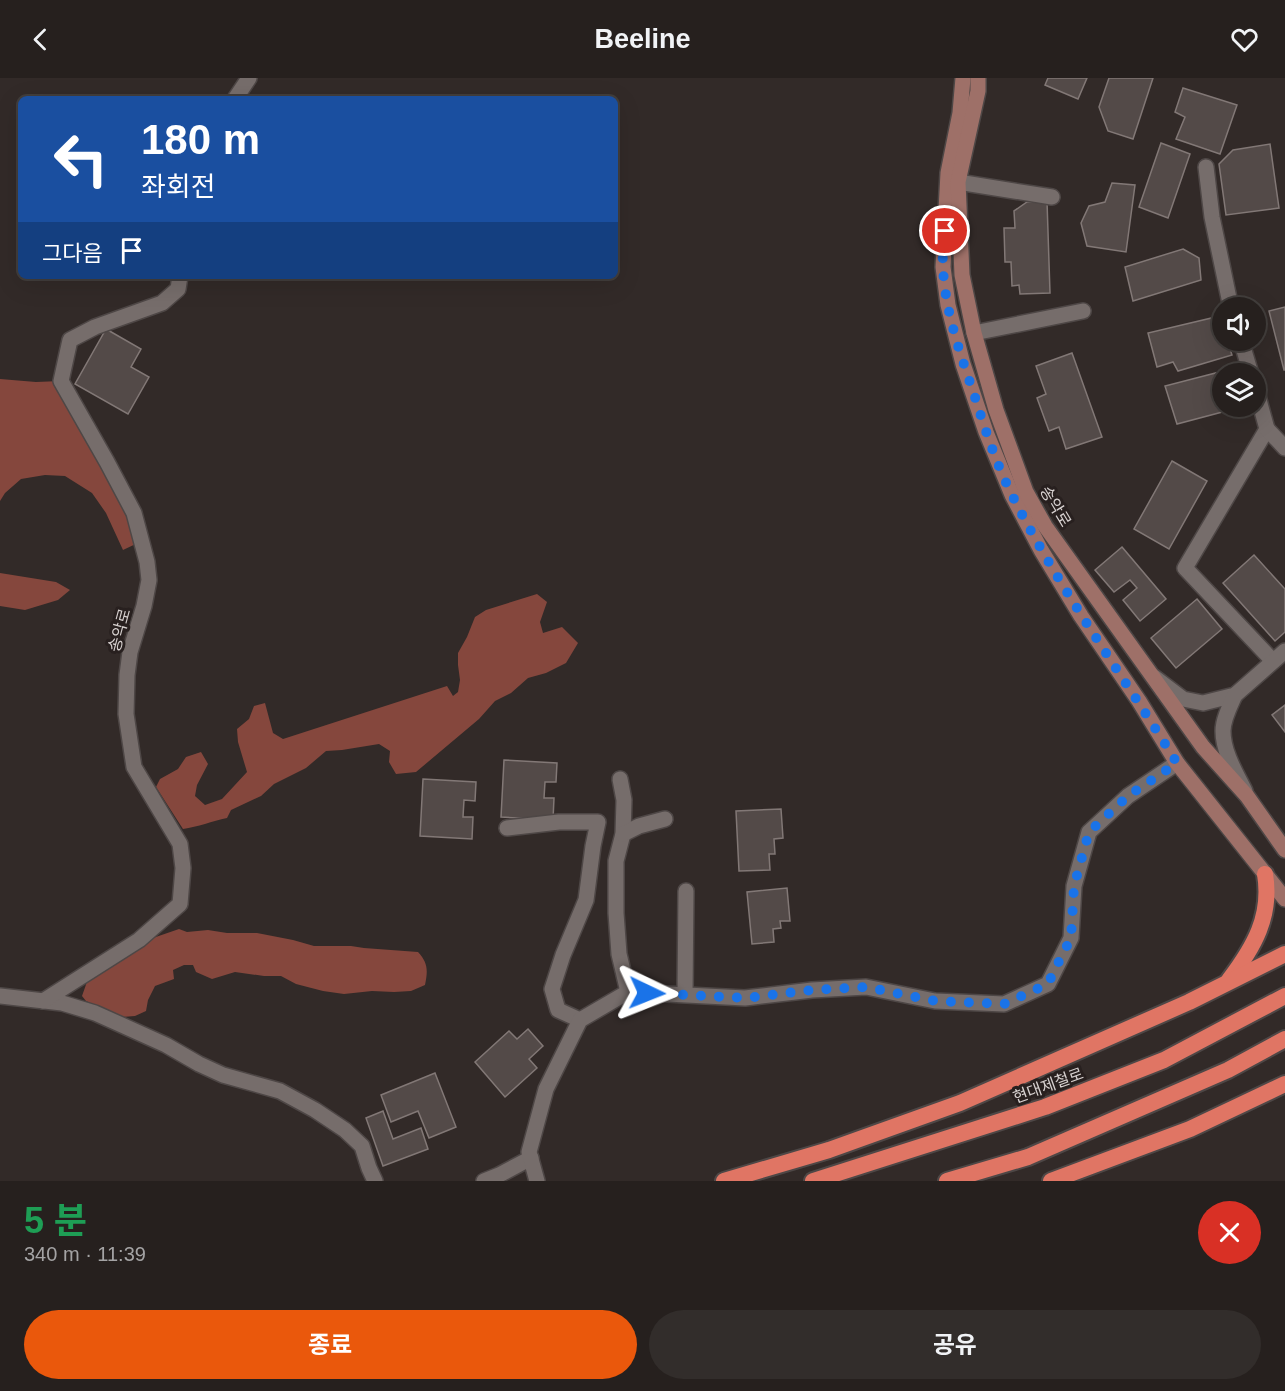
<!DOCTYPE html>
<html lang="ko">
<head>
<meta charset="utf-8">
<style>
  :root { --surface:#26201e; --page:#322d2b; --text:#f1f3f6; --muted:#a4a3a4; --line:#423e3c; --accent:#ea580c }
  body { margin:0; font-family:Helvetica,"Noto Sans KR",sans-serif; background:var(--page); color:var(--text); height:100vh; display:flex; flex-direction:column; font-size:22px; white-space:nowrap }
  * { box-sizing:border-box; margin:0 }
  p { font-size:20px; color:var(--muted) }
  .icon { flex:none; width:33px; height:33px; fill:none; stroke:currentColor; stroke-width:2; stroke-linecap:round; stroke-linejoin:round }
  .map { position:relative; height:1103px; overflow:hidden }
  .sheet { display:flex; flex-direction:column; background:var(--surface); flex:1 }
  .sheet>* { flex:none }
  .guide { position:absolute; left:18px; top:18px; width:600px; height:183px; border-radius:9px; box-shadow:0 6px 24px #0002,0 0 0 2px var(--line); background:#1a4fa0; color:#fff; overflow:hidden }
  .fabs { position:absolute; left:1212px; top:219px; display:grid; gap:12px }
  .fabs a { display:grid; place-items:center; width:54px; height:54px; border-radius:50%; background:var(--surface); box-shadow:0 6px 24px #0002,0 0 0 2px var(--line); font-size:30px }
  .pin { position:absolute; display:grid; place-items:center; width:51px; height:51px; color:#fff; margin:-26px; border:3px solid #fff; border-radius:50%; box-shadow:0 2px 6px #0007 }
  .me { position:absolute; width:66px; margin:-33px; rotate:92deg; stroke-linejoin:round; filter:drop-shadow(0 0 4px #0008) }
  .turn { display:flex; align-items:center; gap:21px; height:126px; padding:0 24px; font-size:27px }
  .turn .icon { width:78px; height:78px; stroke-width:2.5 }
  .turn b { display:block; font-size:42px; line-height:51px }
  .then { display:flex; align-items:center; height:57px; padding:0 24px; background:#0003; gap:12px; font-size:22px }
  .round { display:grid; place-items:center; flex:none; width:63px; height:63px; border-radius:32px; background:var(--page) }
  .head { display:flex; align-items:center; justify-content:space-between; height:102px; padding:0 24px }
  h1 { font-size:36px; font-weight:700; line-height:45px; color:#1e9e55 }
  .button { display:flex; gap:12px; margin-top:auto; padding:12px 24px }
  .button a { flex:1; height:69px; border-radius:36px; background:var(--accent); color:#fff; font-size:24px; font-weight:700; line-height:69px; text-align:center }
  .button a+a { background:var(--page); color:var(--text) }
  header { display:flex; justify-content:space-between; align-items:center; height:78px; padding:0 24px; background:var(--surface); font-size:27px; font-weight:700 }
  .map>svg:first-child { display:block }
  .forest { fill:#85473d }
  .building { fill:#534a48; stroke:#827876; stroke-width:1.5 }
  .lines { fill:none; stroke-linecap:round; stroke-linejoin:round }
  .minor-casing { stroke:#4e4746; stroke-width:18 }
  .secondary-casing { stroke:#4e4746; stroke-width:18 }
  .trunk-casing { stroke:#4e4746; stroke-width:20 }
  .minor { stroke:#766d6b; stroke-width:15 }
  .secondary { stroke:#9e7068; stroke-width:15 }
  .trunk { stroke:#e07564; stroke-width:16 }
  .route { stroke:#1a73e8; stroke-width:10; stroke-dasharray:0 18 }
  .labels { text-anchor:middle; stroke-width:6; stroke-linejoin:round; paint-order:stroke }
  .street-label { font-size:16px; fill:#d7d1d0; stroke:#28201f }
</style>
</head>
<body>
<header><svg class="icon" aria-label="back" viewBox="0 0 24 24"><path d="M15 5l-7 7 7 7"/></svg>Beeline<svg class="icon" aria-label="heart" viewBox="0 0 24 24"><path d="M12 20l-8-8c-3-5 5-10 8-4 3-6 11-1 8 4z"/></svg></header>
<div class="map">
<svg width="1285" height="1103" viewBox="0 0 1285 1103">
  <rect width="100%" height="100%" fill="#322a28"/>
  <g class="forest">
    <path d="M 0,301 L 36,304 L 61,303 L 142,463 L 123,472 L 106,435 L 92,415 L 65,398 L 45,397 L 21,401 L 5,415 L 0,423 Z"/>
    <path d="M 0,495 L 56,504 L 70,512 L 58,522 L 25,532 L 0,528 Z"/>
    <path d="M 537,516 L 547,524 L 540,544 L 543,555 L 562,549 L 578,565 L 566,585 L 546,595 L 528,600 L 511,615 L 495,623 L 479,641 L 416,694 L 396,696 L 389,684 L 390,673 L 379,666 L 342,672 L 326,673 L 306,690 L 274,706 L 261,718 L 231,732 L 227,740 C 212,743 198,749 183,751 L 156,709 L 160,701 L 178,691 L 186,679 L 201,674 L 208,686 L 197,707 L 195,718 L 205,727 L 222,721 L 247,694 L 238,664 L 237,651 L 249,641 L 254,628 L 265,625 L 273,655 L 283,661 L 447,608 L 453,618 L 458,614 L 460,602 L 458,587 L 458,575 L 467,559 L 475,539 L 486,532 Z"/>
    <path d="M 179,851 L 187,854 L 208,852 L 227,855 L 257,855 L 293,862 L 314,868 L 351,868 L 364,870 L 418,874 C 428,885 428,892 425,907 L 411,913 L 394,914 L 372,913 L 344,916 L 323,913 L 296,906 L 281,898 L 264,898 L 235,894 L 212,901 L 196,894 L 193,887 L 184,887 L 173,892 L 174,901 L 155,908 L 148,922 L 146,933 L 135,938 L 122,939 L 86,923 L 82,918 L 89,898 L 150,861 Z"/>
  </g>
  <g class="building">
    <path d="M 1048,0 L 1087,0 L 1078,21 L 1045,7 Z"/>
    <path d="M 1109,0 L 1153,0 L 1133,61 L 1108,53 L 1099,29 Z"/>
    <path d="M 1183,10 L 1237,27 L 1220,76 L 1176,61 L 1185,39 L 1175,34 Z"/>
    <path d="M 1161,65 L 1190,76 L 1168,140 L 1139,129 Z"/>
    <path d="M 1270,66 L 1279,130 L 1226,137 L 1219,86 L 1233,72 Z"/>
    <path d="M 1112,105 L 1135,107 L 1126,174 L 1087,168 L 1081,145 L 1089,128 L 1105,124 Z"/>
    <path d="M 1047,123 L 1050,215 L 1020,216 L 1019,207 L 1012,208 L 1011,184 L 1005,184 L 1004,150 L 1015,150 L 1014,133 L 1027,124 Z"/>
    <path d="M 1183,171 L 1199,180 L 1201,202 L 1133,223 L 1125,189 Z"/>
    <path d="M 1285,229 L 1285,292 L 1284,292 L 1269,233 Z"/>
    <path d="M 1220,238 L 1222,246 L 1222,262 L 1227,262 L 1232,277 L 1178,293 L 1173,284 L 1157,289 L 1148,255 Z"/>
    <path d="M 106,251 L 141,271 L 131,289 L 149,299 L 128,336 L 75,306 Z"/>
    <path d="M 1072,275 L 1102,359 L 1066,371 L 1059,349 L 1049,353 L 1037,320 L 1046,316 L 1036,288 Z"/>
    <path d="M 1235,290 L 1237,296 L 1222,296 L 1222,328 L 1245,328 L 1177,346 L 1165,308 Z"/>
    <path d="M 1172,383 L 1207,403 L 1169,471 L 1134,451 Z"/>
    <path d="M 1122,469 L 1166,521 L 1140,543 L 1123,522 L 1137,510 L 1130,502 L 1114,514 L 1095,492 Z"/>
    <path d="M 1254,477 L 1285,511 L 1285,554 L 1275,563 L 1223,505 Z"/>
    <path d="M 1197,521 L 1222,551 L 1176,590 L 1151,560 Z"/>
    <path d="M 1285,627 L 1285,654 L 1272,637 Z"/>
    <path d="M 504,682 L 557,685 L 556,704 L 545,704 L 544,720 L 554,720 L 553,742 L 501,739 Z"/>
    <path d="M 423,701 L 476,704 L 475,723 L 464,722 L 463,739 L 473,739 L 472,761 L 420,758 Z"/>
    <path d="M 781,731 L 783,760 L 774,761 L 775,776 L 769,776 L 770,792 L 739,793 L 736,733 Z"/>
    <path d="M 787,810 L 790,843 L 780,843 L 781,850 L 773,851 L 774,864 L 752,866 L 747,814 Z"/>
    <path d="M 528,951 L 543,968 L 529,981 L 537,990 L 505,1019 L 475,984 L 509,953 L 517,961 Z"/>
    <path d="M 435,995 L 456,1049 L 429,1060 L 418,1033 L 391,1044 L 381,1017 Z"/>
    <path d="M 383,1033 L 393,1061 L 421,1050 L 428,1071 L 383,1088 L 366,1040 Z"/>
  </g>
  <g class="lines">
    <g class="minor-casing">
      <g id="minor">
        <path d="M 235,21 L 249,0"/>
        <path d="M 1206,89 L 1212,139 L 1231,230"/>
        <path d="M 958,104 L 1052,119"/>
        <path d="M 974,255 L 1083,233"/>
        <path d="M 1241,262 L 1251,296"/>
        <path d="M 1256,311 L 1267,351 L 1185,490 L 1273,583"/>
        <path d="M 1267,351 L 1285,370"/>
        <path d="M 1154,599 L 1183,621 L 1203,625 L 1235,617 L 1285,573"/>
        <path d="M 1235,617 C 1230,628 1223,641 1223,653 C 1223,674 1236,695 1245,713"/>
        <path d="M 620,701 L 624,722 L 623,756 L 616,783 L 616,835 L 619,876 L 628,914"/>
        <path d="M 507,750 L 559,744 L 598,744 L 593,768 L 586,822 L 563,877 L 552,911 L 558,932 L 580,942"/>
        <path d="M 623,756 L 639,748 L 665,741"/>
        <path d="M 685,916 L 686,813"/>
        <path d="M 0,918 L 62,925 L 95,935 L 166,967 L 199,986 L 223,997 L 280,1013 L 315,1032 L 345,1052 L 362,1068 L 369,1090 L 375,1103"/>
        <path d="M 43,923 L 139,862 L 180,826 L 183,790 L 180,766 L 134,689 L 126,636 L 127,597 L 130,574 L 144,528 L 149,502 L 147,484 L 134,435 L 107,384 L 61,303 L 70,262 L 95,249 L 162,225 L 178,211 L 180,198"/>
        <path d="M 484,1103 L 499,1097 L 531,1080"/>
        <path d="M 537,1103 L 529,1074 L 546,1011 L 580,942 L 628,914 L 745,920 L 812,912 L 866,909 L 935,923 L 1004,926 L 1048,906 L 1071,860 L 1074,808 L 1089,754 L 1128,718 L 1177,685"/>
      </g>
    </g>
    <g class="secondary-casing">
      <g id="secondary">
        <path d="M 963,0 L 960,35 L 948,95 L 943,189 L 948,227 L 963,286 L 986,354 L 1012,417 L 1041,472 L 1081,538 L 1139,623 L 1177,685 L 1285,821"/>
        <path d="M 978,0 L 978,13 L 958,104 L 962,197 L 974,255 L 996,332 L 1026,414 L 1045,448 L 1203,669 L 1247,718 L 1285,772"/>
      </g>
    </g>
    <g class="trunk-casing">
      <g id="trunk">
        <path d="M 1229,902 C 1254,869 1272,838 1265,796"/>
        <path d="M 724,1103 L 829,1072 L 960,1025 L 1189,924 L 1285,876"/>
        <path d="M 813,1103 L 1045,1029 L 1164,982 L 1285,918"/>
        <path d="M 947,1103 L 1028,1079 L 1228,992 L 1285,961"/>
        <path d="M 1051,1103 L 1190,1051 L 1285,1006"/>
      </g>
    </g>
    <use href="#minor" class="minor"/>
    <use href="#secondary" class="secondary"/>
    <use href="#trunk" class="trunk"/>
  </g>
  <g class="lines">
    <path class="route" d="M 647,915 L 746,920 L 812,912 L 866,909 L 935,923 L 1004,926 L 1048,906 L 1055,891 L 1071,860 L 1074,808 L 1089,754 L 1128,718 L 1177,685 C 1122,596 1060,512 1013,419 C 996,386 984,348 973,313 C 959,273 945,231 943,190 C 942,178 944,165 945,153"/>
  </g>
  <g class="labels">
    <g class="street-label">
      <text transform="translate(1056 428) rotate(59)" y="6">송악로</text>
      <text transform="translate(119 552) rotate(-75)" y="6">송악로</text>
      <text transform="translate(1048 1007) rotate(-20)" y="6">현대제철로</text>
    </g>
  </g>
</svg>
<div class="fabs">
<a><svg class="icon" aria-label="sound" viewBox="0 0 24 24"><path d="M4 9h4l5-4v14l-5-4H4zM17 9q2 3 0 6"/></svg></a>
<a><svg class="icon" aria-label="layers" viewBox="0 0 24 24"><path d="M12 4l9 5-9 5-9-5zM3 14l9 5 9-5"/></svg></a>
</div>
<div class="pin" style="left:945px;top:153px;background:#d93025"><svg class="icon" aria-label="arrive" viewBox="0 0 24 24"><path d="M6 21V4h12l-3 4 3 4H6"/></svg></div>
<svg class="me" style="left:647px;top:915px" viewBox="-20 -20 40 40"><path d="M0-17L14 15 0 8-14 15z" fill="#1a73e8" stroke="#fff" stroke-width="4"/></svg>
<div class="guide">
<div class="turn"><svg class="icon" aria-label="left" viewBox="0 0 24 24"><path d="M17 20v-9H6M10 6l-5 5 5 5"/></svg><div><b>180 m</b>좌회전</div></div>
<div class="then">그다음<svg class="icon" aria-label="arrive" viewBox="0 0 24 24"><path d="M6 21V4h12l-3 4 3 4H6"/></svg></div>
</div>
</div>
<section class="sheet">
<div class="head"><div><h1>5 분</h1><p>340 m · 11:39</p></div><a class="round" style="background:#d93025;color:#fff"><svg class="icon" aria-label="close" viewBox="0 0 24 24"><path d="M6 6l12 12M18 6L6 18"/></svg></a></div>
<div class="button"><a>종료</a><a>공유</a></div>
</section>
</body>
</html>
